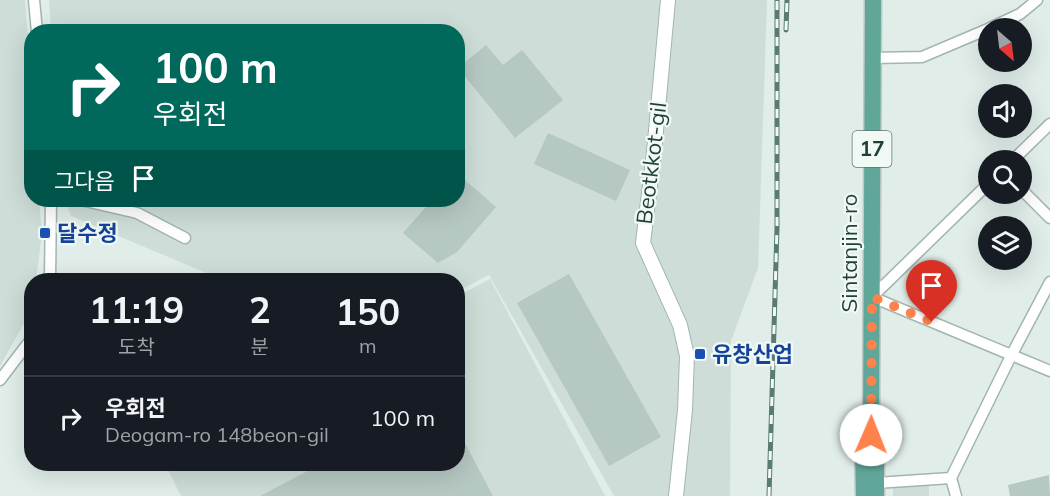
<!DOCTYPE html>
<html lang="ko">
<head>
<meta charset="utf-8">
<style>
  :root { --surface:#171b24; --page:#20242c; --text:#f1f3f6; --muted:#9ea1a6; --line:#363941 }
  body { margin:0; font-family:Mulish,"Noto Sans KR",sans-serif; background:var(--page); color:var(--text); height:100vh; display:flex; flex-direction:column; font-size:22px; white-space:nowrap }
  * { box-sizing:border-box; margin:0 }
  p { font-size:20px; color:var(--muted) }
  .icon { flex:none; width:33px; height:33px; fill:none; stroke:currentColor; stroke-width:2; stroke-linecap:round; stroke-linejoin:round }
  .map { position:relative; flex:1; overflow:hidden }
  .details { position:absolute; left:24px; top:273px; width:441px; height:198px; display:flex; flex-direction:column; background:var(--surface); border-radius:24px; box-shadow:0 6px 24px #0002 }
  .details>* { flex:none }
  .guide { position:absolute; left:24px; top:24px; width:441px; height:183px; border-radius:24px; box-shadow:0 6px 24px #0002; background:#00695c; color:#fff; overflow:hidden }
  .needle { width:39px; rotate:152deg }
  .tools { position:absolute; left:978px; top:18px; display:grid; gap:12px }
  .tools a { display:grid; place-items:center; width:54px; height:54px; border-radius:50%; background:var(--surface); box-shadow:0 6px 24px #0002; font-size:30px }
  .pin { position:absolute; display:grid; place-items:center; width:51px; height:51px; color:#fff; margin:-62px -26px; border-radius:50% 50% 50% 0; rotate:-45deg; box-shadow:0 0 6px #0007 }
  .pin .icon { rotate:45deg }
  .me { position:absolute; width:66px; margin:-33px; rotate:1deg; stroke-linejoin:round; filter:drop-shadow(0 0 4px #0008) }
  .turn { display:flex; align-items:center; gap:21px; height:126px; padding:0 30px; font-size:27px }
  .turn .icon { width:78px; height:78px; stroke-width:2.5 }
  .turn b { display:block; font-size:42px; line-height:51px }
  .then { display:flex; align-items:center; height:57px; padding:0 30px; background:#0003; gap:12px; font-size:22px }
  .eta { display:flex; justify-content:space-evenly; align-items:center; height:102px; text-align:center }
  .eta b { font-size:36px; font-weight:700; line-height:42px }
  ul { padding:0; list-style:none }
  li { display:flex; align-items:center; gap:18px; height:84px; padding:0 30px; border-top:2px solid var(--line) }
  li div { flex:1 }
  li b { display:block; font-size:22px }
  li em { font-style:normal }
  .map>svg:first-child { display:block }
  .built { fill:#ceddd7 }
  .building { fill:#b5c8c1 }
  .lines { fill:none; stroke-linecap:round; stroke-linejoin:round }
  .minor-casing { stroke:#a2b5b0; stroke-width:13 }
  .tertiary-casing { stroke:#a2b5b0; stroke-width:16 }
  .primary-casing { stroke:#c0c9c7; stroke-width:19 }
  .minor { stroke:#fff; stroke-width:10 }
  .tertiary { stroke:#fff; stroke-width:14 }
  .primary { stroke:#60a799; stroke-width:16 }
  .rail-casing { stroke:#597b74; stroke-width:5 }
  .rail { stroke:#f1f9f5; stroke-width:3; stroke-dasharray:9; stroke-linecap:butt }
  .route { stroke:#ff824c; stroke-width:10; stroke-dasharray:0 18 }
  .transit-dot { fill:#1a4fb4; stroke:#f1f9f5; stroke-width:2 }
  .labels { text-anchor:middle; stroke-width:4.5; stroke-linejoin:round; paint-order:stroke }
  .shield { fill:#f1f9f5; stroke:#5e7771; stroke-width:1.5 }
  .shield-label { font-size:21px; font-weight:bold; fill:#1f3f38 }
  .street-label { font-size:22px; fill:#1f3f38; stroke:#f1f9f5 }
  .transit-label { font-size:22px; font-weight:bold; fill:#164399; stroke:#f1f9f5; text-anchor:start }
</style>
</head>
<body>
<div class="map">
<svg width="1050" height="496" viewBox="0 0 1050 496">
  <rect width="100%" height="100%" fill="#e0ede8"/>
  <g class="built">
    <path d="M 0,0 L 25,0 L 32,87 L 32,200 L 39,200 L 42,233 L 36,280 L 32,280 L 31,311 L 0,366 Z"/>
    <path d="M 49,0 L 767,0 L 758,268 L 731,341 L 730,496 L 614,496 L 489,275 L 458,291 L 458,280 L 223,280 L 71,216 L 65,200 L 458,200 L 458,32 L 51,31 Z"/>
    <path d="M 490,279 L 605,496 L 181,496 L 165,464 L 458,464 L 458,296 Z"/>
    <path d="M 929,483 L 929,496 L 893,496 L 893,486 Z"/>
  </g>
  <g class="building">
    <path d="M 486,45 L 503,65 L 522,50 L 563,100 L 515,138 L 458,68 Z"/>
    <path d="M 548,133 L 630,170 L 616,201 L 534,164 Z"/>
    <path d="M 458,174 L 496,207 L 457,252 L 438,263 L 403,233 L 432,200 L 458,200 Z"/>
    <path d="M 569,274 L 661,437 L 609,466 L 517,303 Z"/>
    <path d="M 458,430 L 493,496 L 260,496 L 321,464 L 458,464 Z"/>
    <path d="M 1049,475 L 1050,496 L 1010,496 L 1008,485 Z"/>
  </g>
  <g class="lines">
    <g class="minor-casing">
      <g id="minor">
        <path d="M 34,0 L 37,32"/>
        <path d="M 990,28 L 1020,14 L 1037,0"/>
        <path d="M 873,58 L 922,57 L 988,29"/>
        <path d="M 1013,160 L 1050,124"/>
        <path d="M 988,184 L 872,297 L 1050,371"/>
        <path d="M 1022,190 L 1050,218"/>
        <path d="M 81,200 L 137,213 L 185,238"/>
        <path d="M 51,201 L 63,200"/>
        <path d="M 50,280 L 51,200"/>
        <path d="M 0,380 L 32,338"/>
        <path d="M 876,483 L 951,478"/>
        <path d="M 956,496 L 951,478 L 1012,354 L 1050,282"/>
      </g>
    </g>
    <g class="tertiary-casing">
      <path id="tertiary" d="M 668,0 L 654,152 L 643,243 L 680,325 L 687,356 L 685,410 L 676,496"/>
    </g>
    <g class="primary-casing">
      <g id="primary">
        <path d="M 873,0 L 871,435 L 876,446 L 876,496"/>
        <path d="M 864,496 L 863,445 L 871,435"/>
      </g>
    </g>
    <use href="#minor" class="minor"/>
    <use href="#tertiary" class="tertiary"/>
    <use href="#primary" class="primary"/>
    <g class="rail-casing">
      <g id="rail">
        <path d="M 786,30 L 787,0"/>
        <path d="M 769,496 L 777,228 L 777,0"/>
      </g>
    </g>
    <use href="#rail" class="rail"/>
  </g>
  <g class="lines">
    <path class="route" d="M 871,435 L 872,297 L 932,322"/>
  </g>
  <g class="transit-dot">
    <rect x="39" y="227" width="12" height="12" rx="3"/>
    <rect x="694" y="348" width="12" height="12" rx="3"/>
  </g>
  <g class="labels">
    <rect class="shield" x="852.5" y="131" width="39" height="36" rx="4.5"/>
    <g class="shield-label">
      <text x="872" y="156">17</text>
    </g>
    <g class="street-label">
      <text transform="translate(651 163) rotate(-83)" y="8">Beotkkot-gil</text>
      <text transform="translate(849 253) rotate(-90)" y="8">Sintanjin-ro</text>
    </g>
    <g class="transit-label">
      <text x="57" y="241">달수정</text>
      <text x="712" y="362">유창산업</text>
    </g>
  </g>
</svg>
<div class="tools">
<a><svg class="needle" viewBox="-14 -14 28 28"><path d="M0-13l5 13h-10z" fill="#e53935"/><path d="M0 13l5-13h-10z" fill="#9ea1a6"/></svg></a>
<a><svg class="icon" aria-label="sound" viewBox="0 0 24 24"><path d="M4 9h4l5-4v14l-5-4H4zM17 9q2 3 0 6"/></svg></a>
<a><svg class="icon" aria-label="search" viewBox="0 0 24 24"><circle cx="10" cy="10" r="6"/><path d="M15 15l6 6"/></svg></a>
<a><svg class="icon" aria-label="layers" viewBox="0 0 24 24"><path d="M12 4l9 5-9 5-9-5zM3 14l9 5 9-5"/></svg></a>
</div>
<div class="pin" style="left:932px;top:322px;background:#d93025"><svg class="icon" aria-label="arrive" viewBox="0 0 24 24"><path d="M6 21V4h12l-3 4 3 4H6"/></svg></div>
<svg class="me" style="left:871px;top:435px" viewBox="-20 -20 40 40"><circle r="19" fill="#fff"/><path d="M0-13L10 11 0 6-10 11z" fill="#ff824c"/></svg>
<div class="guide">
<div class="turn"><svg class="icon" aria-label="right" viewBox="0 0 24 24"><path d="M7 20v-9h11M14 6l5 5-5 5"/></svg><div><b>100 m</b>우회전</div></div>
<div class="then">그다음<svg class="icon" aria-label="arrive" viewBox="0 0 24 24"><path d="M6 21V4h12l-3 4 3 4H6"/></svg></div>
</div>
<section class="details">
<div class="eta">
<div><b>11:19</b><p>도착</p></div>
<div><b>2</b><p>분</p></div>
<div><b>150</b><p>m</p></div>
</div>
<ul>
<li><svg class="icon" aria-label="right" viewBox="0 0 24 24"><path d="M7 20v-9h11M14 6l5 5-5 5"/></svg><div><b>우회전</b><p>Deogam-ro 148beon-gil</p></div><em>100 m</em></li>
</ul>
</section>
</div>
</body>
</html>
